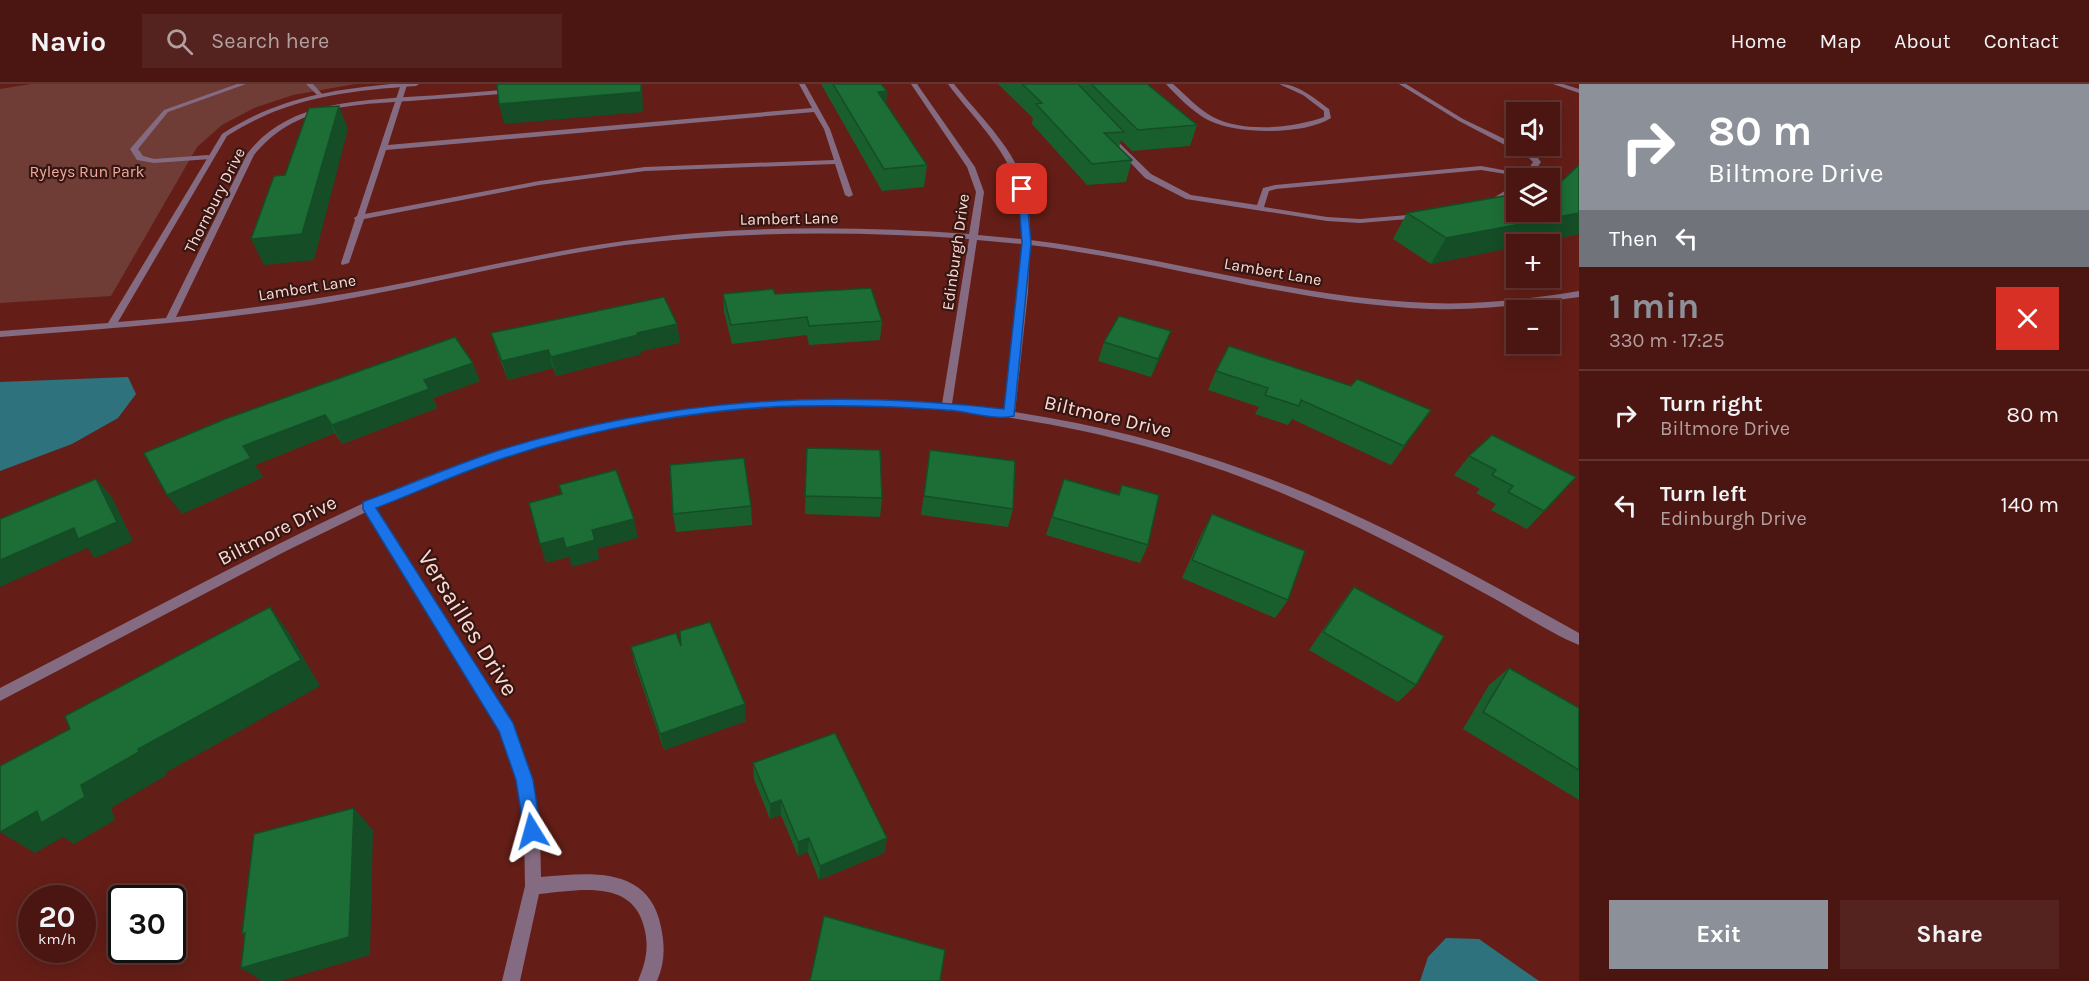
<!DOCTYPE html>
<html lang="en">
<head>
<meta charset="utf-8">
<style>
  :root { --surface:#4b1611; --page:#55231f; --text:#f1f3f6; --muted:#b29f9f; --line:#623531; --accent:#8c9099 }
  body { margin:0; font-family:Karla,sans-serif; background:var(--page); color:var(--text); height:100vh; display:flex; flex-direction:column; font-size:22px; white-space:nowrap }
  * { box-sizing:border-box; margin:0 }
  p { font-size:20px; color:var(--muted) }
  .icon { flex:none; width:33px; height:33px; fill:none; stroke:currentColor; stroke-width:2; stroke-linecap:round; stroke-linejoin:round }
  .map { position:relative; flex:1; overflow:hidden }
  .drawer { display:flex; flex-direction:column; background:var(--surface); width:510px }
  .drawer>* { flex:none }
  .hud { background:#8c9099; color:#fff; overflow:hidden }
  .buttons { position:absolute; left:1506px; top:18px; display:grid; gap:12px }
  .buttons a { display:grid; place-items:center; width:54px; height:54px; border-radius:0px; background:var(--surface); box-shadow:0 3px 15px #0003,0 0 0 2px var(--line); font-size:30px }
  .speed { position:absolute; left:18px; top:801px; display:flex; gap:12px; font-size:30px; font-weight:700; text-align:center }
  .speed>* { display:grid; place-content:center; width:78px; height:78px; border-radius:50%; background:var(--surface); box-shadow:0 3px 15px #0003,0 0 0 2px var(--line); line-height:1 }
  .speed small { font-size:15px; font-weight:400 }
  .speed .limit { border:3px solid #111; border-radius:9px; background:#fff; color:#111 }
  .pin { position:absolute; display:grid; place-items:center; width:51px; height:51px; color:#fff; margin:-26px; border-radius:12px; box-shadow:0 3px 9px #0006 }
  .me { position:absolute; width:66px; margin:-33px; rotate:352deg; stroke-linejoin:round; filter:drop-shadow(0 0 4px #0008) }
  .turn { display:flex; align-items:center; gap:21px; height:126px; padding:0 30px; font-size:27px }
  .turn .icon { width:78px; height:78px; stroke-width:2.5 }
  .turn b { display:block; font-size:42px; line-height:51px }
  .then { display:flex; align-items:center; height:57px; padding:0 30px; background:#0003; gap:12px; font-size:22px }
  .round { display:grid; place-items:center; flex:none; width:63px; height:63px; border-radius:0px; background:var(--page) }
  .headline { display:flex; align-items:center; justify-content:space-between; height:102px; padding:0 30px }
  h1 { font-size:36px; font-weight:700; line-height:45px; color:var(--accent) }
  .cta { display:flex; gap:12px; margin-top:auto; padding:12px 30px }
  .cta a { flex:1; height:69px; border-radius:0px; background:var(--accent); color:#fff; font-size:24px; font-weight:700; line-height:69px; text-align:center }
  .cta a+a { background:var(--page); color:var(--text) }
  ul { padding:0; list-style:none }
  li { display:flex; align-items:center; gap:18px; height:90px; padding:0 30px; border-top:2px solid var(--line) }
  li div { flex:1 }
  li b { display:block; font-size:22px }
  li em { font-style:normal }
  header { display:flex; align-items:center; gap:36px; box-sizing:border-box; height:84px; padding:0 30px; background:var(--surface); border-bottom:2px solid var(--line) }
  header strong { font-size:28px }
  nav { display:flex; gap:33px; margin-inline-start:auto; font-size:21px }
  .search { width:420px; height:54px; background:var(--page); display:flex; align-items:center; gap:15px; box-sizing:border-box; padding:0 21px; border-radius:0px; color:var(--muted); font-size:22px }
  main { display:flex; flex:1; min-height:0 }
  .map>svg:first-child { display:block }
  .green { fill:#703d36 }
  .water { fill:#2e727d }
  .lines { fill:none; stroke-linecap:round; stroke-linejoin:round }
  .lane { fill:#846b81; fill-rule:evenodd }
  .street { fill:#846b81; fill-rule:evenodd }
  .wall { fill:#195f2e }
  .shaded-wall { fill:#144d26 }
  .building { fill:#1d6e36; stroke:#144d26; stroke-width:1.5 }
  .route { fill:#1a73e8; stroke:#114b97; stroke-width:1.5 }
  .labels { text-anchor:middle; stroke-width:4.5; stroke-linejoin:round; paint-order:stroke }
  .far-park-label { font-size:16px; fill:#f2a99d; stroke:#351612 }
  .far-street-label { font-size:16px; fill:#fedad4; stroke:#351612 }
  .street-label { font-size:20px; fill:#fedad4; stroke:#351612 }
  .near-street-label { font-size:24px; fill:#fedad4; stroke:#351612 }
</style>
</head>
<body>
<header>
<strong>Navio</strong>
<div class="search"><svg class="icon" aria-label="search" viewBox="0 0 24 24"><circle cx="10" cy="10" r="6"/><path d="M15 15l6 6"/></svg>Search here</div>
<nav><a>Home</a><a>Map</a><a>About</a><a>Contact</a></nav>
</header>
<main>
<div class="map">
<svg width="1579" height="897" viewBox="0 0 1579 897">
  <rect width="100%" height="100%" fill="#641e17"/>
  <path class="green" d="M 31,0 L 355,0 L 293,11 L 254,24 L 222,41 L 197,63 L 111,212 L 0,219 L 0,5 Z"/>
  <g class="water">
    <path d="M 128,293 L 136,310 L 118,334 L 72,360 L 0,387 L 0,298 Z"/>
    <path d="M 1446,854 L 1479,855 L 1539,897 L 1420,897 L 1428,873 Z"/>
  </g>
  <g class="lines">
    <g class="lane">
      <path d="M 237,0 L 246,0 L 168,28 L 138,65 L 143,72 L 154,75 L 208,71 L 212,73 L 211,75 L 154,79 L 137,76 L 130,65 L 164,26 Z"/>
      <path d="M 306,0 L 313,0 L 322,10 L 317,11 Z"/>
      <path d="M 401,0 L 407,1 L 388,61 L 812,24 L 799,0 L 805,0 L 830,45 L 853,111 L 849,113 L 845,111 L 835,80 L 645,87 L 539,101 L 364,135 L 349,179 L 342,181 L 341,179 L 355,136 L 354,134 L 357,132 ZM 814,28 L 824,45 L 834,76 L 645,83 L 539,97 L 365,130 L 386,66 Z"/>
      <path d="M 1399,0 L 1406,0 L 1463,35 L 1534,69 L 1541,78 L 1530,94 L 1481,86 L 1276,105 L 1269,107 L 1264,123 L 1327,133 L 1360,135 L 1420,130 L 1424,132 L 1420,134 L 1360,139 L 1327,137 L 1186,115 L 1145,94 L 1104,51 L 1110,50 L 1151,90 L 1191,111 L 1257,121 L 1263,104 L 1275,101 L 1481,82 L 1525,90 L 1533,78 L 1528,73 L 1459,37 Z"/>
      <path d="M 1553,0 L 1563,0 L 1579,5 L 1579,9 Z"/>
      <path d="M 1513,102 L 1516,102 L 1516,107 L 1496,120 L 1490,120 L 1490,116 Z"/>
    </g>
    <g class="street">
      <path d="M 391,0 L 419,0 L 416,2 C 345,7 288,13 227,52 L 118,238 L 166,234 L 247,70 C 286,19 348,18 406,13 C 442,11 477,8 512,5 L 515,7 L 512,9 C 478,12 444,14 410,17 C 351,21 295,21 254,71 L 176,233 C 245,225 314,216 383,203 C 463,188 543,168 624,157 C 738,141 855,142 969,150 L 976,108 L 967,83 L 911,0 L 917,0 L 975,83 L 984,108 L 978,151 L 1022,155 C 1022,134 1021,111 1013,91 C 999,57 969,29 948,0 L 954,0 C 977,29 1007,57 1021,91 C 1029,111 1030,135 1030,156 C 1164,172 1294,214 1430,219 C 1480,221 1530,215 1579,207 L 1579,213 C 1530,220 1480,227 1430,225 C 1294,220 1164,177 1030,161 L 1028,208 L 1015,328 C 1095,340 1173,360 1248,387 C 1364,428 1472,490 1579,549 L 1579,561 C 1548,548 1514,525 1484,509 C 1419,473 1353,439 1284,410 C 1041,308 758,292 505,372 C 461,387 418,405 375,424 L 514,644 L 533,695 L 540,747 L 541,793 C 589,789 649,781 661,843 C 665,862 665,879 657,897 L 638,897 C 645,880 649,866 645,847 C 635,794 580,806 539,810 L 520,897 L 502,897 L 525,802 L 524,747 L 517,695 L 501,647 L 366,428 L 286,467 L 0,617 L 0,604 C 70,568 140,531 210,495 C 304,447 398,398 499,367 C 644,321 792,309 942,320 L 969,155 C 855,147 739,147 625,161 C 518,176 414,205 307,222 C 205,238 103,245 0,253 L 0,247 L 108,239 L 222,50 C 276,15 328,6 391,0 ZM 977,156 L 1022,160 L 1019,208 L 1005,327 L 952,320 Z"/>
      <path d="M 1166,0 L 1173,0 C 1186,11 1198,25 1213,33 C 1243,49 1294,44 1324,33 L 1324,27 L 1303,11 L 1279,0 C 1298,0 1314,14 1329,25 L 1331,34 C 1305,51 1237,51 1208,36 C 1193,28 1178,13 1166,0 Z"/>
    </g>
  </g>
  <g class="wall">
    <path d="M 821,0 L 881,0 L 887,7 L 886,20 L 927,81 L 924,103 L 882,107 Z"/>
    <path d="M 998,0 L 1147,0 L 1197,41 L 1190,62 L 1132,67 L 1121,56 L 1119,64 L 1132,76 L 1126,98 L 1087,101 L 1032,40 L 1033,34 Z"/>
    <path d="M 1550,128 L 1579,150 L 1528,160 L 1516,160 L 1431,180 L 1393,155 L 1407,129 Z"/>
    <path d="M 723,210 L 775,210 L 882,237 L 880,256 L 809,261 L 807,251 L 732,260 L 724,228 Z"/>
    <path d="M 677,240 L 680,259 L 641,267 L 641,270 L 556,292 L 553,284 L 508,296 L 497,268 L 491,249 Z"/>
    <path d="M 1171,247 L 1164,265 L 1151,293 L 1098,277 L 1104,258 Z"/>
    <path d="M 1216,287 L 1351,302 L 1431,326 L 1391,381 L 1292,335 L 1288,341 L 1255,330 L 1259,323 L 1208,306 Z"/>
    <path d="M 480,297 L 433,314 L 437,324 L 342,360 L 335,349 L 255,381 L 263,393 L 182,430 L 144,369 Z"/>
    <path d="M 807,364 L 882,414 L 880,433 L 805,430 Z"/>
    <path d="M 930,366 L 1013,425 L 1008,443 L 921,431 Z"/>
    <path d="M 1469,372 L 1576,393 L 1527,445 L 1491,426 L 1496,420 L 1476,409 L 1480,405 L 1454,391 Z"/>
    <path d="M 1064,395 L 1118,410 L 1122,401 L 1148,461 L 1140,479 L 1046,451 Z"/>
    <path d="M 751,422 L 752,441 L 676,448 L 673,430 Z"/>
    <path d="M 1212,430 L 1288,516 L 1275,534 L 1182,494 L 1202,449 Z"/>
    <path d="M 1354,503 L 1416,601 L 1398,618 L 1309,566 L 1340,521 Z"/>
    <path d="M 681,562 L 746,637 L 664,666 L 635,581 L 631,563 Z"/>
    <path d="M 1509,584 L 1579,624 L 1579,716 L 1463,645 L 1489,601 Z"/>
    <path d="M 753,679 L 887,754 L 884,769 L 819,796 L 808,768 L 798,772 L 781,731 L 770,735 L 754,695 Z"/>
  </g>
  <g class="shaded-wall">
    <path d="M 642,0 L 643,28 L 504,40 L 499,20 Z"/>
    <path d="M 887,7 L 885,27 L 878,8 Z"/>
    <path d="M 339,22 L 348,45 L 314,176 L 264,181 L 251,155 Z"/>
    <path d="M 1579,129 L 1579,150 L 1528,160 L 1516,160 L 1516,163 L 1431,180 L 1446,154 Z"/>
    <path d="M 677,240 L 680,259 L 641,267 L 641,270 L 556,292 L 551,273 L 637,249 Z"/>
    <path d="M 1171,247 L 1164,265 L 1151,293 L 1158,275 Z"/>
    <path d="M 548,266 L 553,284 L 508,296 L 502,277 Z"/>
    <path d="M 473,279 L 480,297 L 433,314 L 437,324 L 342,360 L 332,341 L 424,296 Z"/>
    <path d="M 325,331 L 335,349 L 255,381 L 263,393 L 182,430 L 167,411 L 243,362 Z"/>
    <path d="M 96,395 L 112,413 L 133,457 L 95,474 L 87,464 L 0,503 L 0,476 L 74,444 Z"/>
    <path d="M 634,435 L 638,454 L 597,465 L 600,475 L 572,483 L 569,473 L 546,479 L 540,460 Z"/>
    <path d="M 270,523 L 289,549 L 320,602 L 165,689 L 167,691 L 111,724 L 115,736 L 74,760 L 63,753 L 35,769 L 0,748 L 81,701 L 138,665 Z"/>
    <path d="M 745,620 L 746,637 L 664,666 L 660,650 Z"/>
    <path d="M 781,716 L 781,731 L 770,735 L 770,720 Z"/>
    <path d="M 354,724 L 373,746 L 370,871 L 281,897 L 262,897 L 241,884 Z"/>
    <path d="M 809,754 L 808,768 L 798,772 L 798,758 Z"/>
    <path d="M 887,754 L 884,769 L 819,796 L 820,782 Z"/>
  </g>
  <g class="building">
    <path d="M 497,0 L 641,0 L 641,8 L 499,20 Z"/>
    <path d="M 833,0 L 881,0 L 887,7 L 878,8 L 927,81 L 884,85 Z"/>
    <path d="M 1022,0 L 1078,0 L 1124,48 L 1104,49 L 1132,76 L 1092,80 L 1036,20 L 1042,19 Z"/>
    <path d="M 1091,0 L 1147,0 L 1197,41 L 1138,46 Z"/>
    <path d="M 339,22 L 302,150 L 251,155 L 274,92 L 285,91 L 309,24 Z"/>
    <path d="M 1579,81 L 1579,129 L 1446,154 L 1407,129 L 1516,110 L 1516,128 L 1550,128 L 1550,108 Z"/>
    <path d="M 871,204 L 882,237 L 809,242 L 807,233 L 731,241 L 723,210 L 773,205 L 775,210 Z"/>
    <path d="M 664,213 L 677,240 L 637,249 L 638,251 L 551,273 L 548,266 L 502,277 L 491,249 Z"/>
    <path d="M 1119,232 L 1171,247 L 1158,275 L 1104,258 Z"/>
    <path d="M 455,253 L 473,279 L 424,296 L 429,305 L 332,341 L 325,331 L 243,362 L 251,374 L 167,411 L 144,369 L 225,335 Z"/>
    <path d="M 1229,262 L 1351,302 L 1357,295 L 1431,326 L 1404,362 L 1301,316 L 1299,322 L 1265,311 L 1268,304 L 1216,287 Z"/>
    <path d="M 1492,351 L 1576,393 L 1544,427 L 1508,408 L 1513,402 L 1492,391 L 1496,386 L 1469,372 Z"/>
    <path d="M 807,364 L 880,366 L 882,414 L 805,412 Z"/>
    <path d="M 930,366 L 1015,377 L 1013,425 L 924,412 Z"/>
    <path d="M 744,374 L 751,422 L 673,430 L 670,381 Z"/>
    <path d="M 616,386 L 634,435 L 592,446 L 595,456 L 566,464 L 563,454 L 540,460 L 529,419 L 562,410 L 559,401 Z"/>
    <path d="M 96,395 L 117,438 L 78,455 L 74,444 L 0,476 L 0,435 Z"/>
    <path d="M 1064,395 L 1119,411 L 1122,401 L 1159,411 L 1148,461 L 1052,433 Z"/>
    <path d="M 1212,430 L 1305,467 L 1288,516 L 1192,476 Z"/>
    <path d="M 1354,503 L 1444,552 L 1416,601 L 1323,548 Z"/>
    <path d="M 270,523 L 301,576 L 138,665 L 139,668 L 81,701 L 85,713 L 41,739 L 37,727 L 0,748 L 0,682 L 70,645 L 65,632 Z"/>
    <path d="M 710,538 L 745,620 L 660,650 L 631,563 L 676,549 L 681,562 L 680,547 Z"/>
    <path d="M 1509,584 L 1579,624 L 1579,686 L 1483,628 Z"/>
    <path d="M 835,649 L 887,754 L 820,782 L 809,754 L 798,758 L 781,716 L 770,720 L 753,679 Z"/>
    <path d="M 354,724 L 349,853 L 241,884 L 245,849 L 242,850 L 254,750 Z"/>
    <path d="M 824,832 L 945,866 L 940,897 L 810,897 Z"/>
  </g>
  <path class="route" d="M 1022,102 L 1026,105 L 1031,159 L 1014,332 C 995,337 967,327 947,326 C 896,322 844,321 792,322 C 701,325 594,344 507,373 C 463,387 420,407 376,424 L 513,639 L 533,696 L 541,747 L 538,753 L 532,756 L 525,753 L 516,696 L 499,647 L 363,425 L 363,418 C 409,401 454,381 500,366 C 667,314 831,305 1004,325 L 1022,159 L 1018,105 Z"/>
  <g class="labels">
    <g class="far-park-label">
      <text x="87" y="93">Ryleys Run Park</text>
    </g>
    <g class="far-street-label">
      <text transform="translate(214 116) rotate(-63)" y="6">Thornbury Drive</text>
      <text transform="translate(789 134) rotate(-1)" y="6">Lambert Lane</text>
      <text transform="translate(955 168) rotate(-82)" y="6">Edinburgh Drive</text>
      <text transform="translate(1273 187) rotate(10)" y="6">Lambert Lane</text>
      <text transform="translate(307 203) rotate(-9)" y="6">Lambert Lane</text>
    </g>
    <g class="street-label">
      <text transform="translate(1108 332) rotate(13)" y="7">Biltmore Drive</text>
      <text transform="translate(277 446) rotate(-27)" y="7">Biltmore Drive</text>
    </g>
    <g class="near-street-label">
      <text transform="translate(468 539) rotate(58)" y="8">Versailles Drive</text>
    </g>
  </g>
</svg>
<div class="buttons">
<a><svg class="icon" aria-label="sound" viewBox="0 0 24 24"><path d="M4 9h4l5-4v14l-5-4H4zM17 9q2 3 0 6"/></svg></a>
<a><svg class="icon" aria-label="layers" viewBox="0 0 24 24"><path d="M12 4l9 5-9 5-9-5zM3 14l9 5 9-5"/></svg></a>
<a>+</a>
<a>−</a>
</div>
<div class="speed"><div>20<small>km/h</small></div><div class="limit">30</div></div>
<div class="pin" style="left:1022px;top:105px;background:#d93025"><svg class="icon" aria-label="arrive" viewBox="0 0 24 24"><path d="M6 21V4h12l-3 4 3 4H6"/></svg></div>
<svg class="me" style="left:532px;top:747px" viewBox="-20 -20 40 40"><path d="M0-17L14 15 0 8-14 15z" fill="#1a73e8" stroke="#fff" stroke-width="4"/></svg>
</div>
<section class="drawer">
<div class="hud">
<div class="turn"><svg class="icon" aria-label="right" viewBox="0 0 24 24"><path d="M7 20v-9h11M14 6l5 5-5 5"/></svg><div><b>80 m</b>Biltmore Drive</div></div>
<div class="then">Then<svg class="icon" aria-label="left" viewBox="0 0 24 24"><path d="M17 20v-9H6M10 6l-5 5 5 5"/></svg></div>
</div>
<div class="headline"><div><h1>1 min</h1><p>330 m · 17:25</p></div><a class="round" style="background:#d93025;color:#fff"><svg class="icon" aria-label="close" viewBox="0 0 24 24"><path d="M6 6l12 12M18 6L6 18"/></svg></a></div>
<ul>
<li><svg class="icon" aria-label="right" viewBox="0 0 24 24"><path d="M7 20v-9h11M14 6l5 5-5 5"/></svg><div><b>Turn right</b><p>Biltmore Drive</p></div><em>80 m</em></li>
<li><svg class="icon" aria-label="left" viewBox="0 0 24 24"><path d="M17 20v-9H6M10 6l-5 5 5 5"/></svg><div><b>Turn left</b><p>Edinburgh Drive</p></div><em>140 m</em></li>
</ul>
<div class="cta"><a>Exit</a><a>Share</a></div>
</section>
</main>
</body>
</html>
